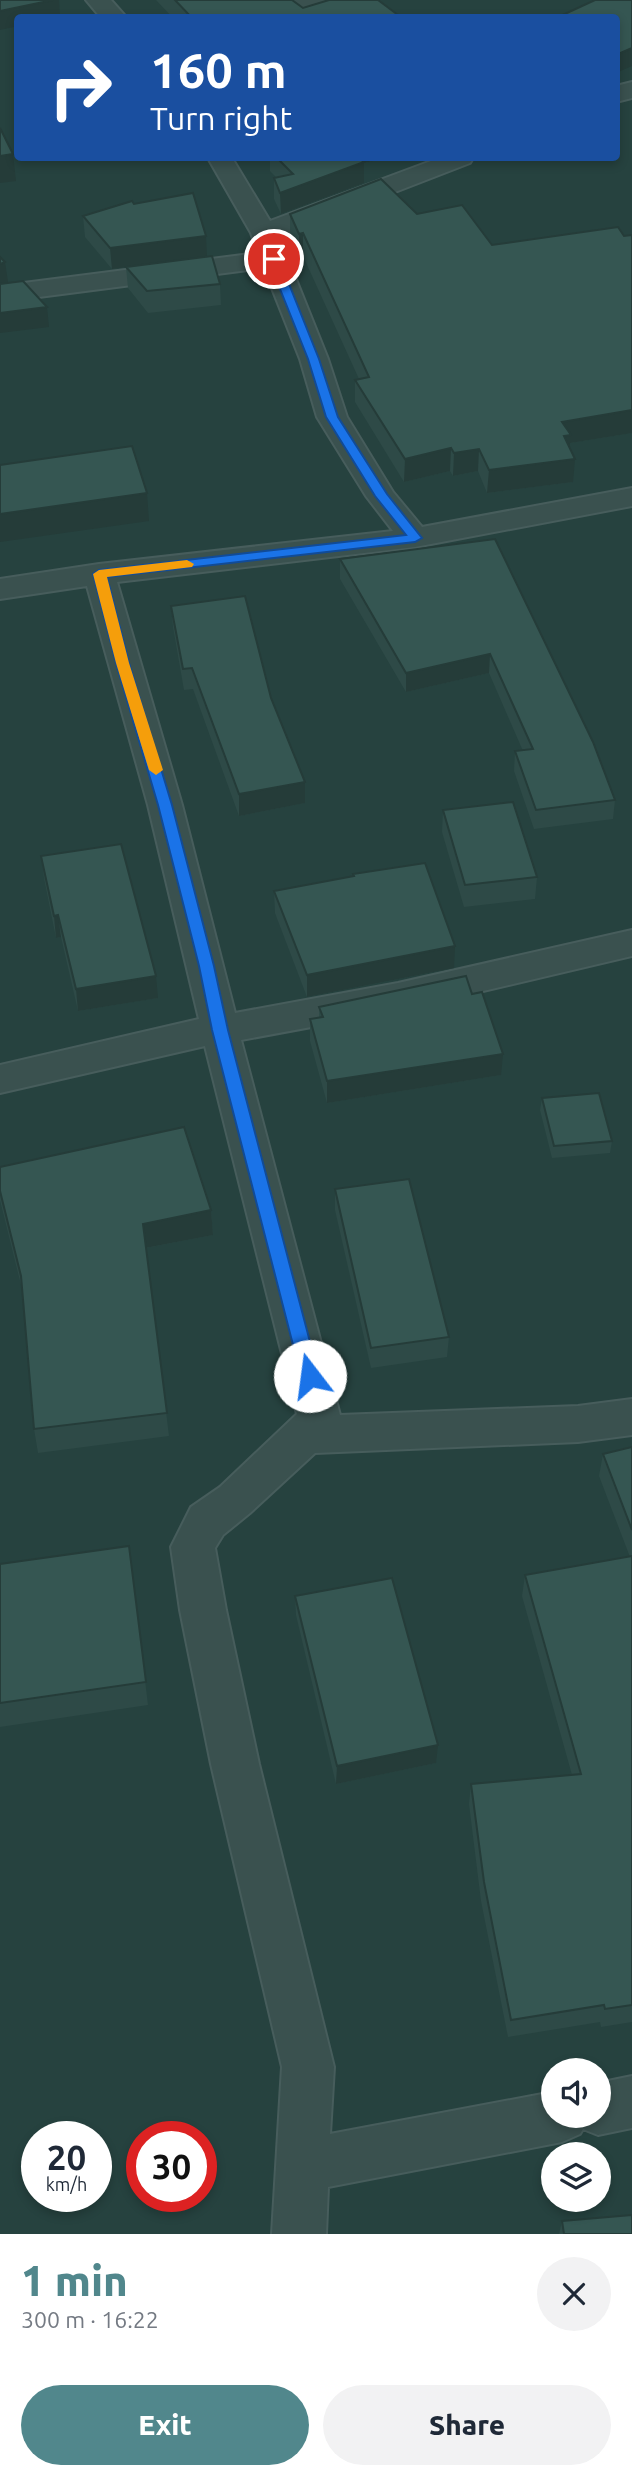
<!DOCTYPE html>
<html lang="en">
<head>
<meta charset="utf-8">
<style>
  :root { --surface:#fff; --page:#f2f2f3; --text:#1f2937; --muted:#747a83; --accent:#51878c }
  body { margin:0; font-family:Ubuntu,sans-serif; background:var(--page); color:var(--text); height:100vh; display:flex; flex-direction:column; font-size:26px; white-space:nowrap }
  * { box-sizing:border-box; margin:0 }
  p { font-size:23px; color:var(--muted) }
  .icon { flex:none; width:38px; height:38px; fill:none; stroke:currentColor; stroke-width:2; stroke-linecap:round; stroke-linejoin:round }
  .map { position:relative; height:2234px; overflow:hidden }
  .details { display:flex; flex-direction:column; background:var(--surface); flex:1 }
  .details>* { flex:none }
  .guide { position:absolute; left:14px; top:14px; width:606px; height:147px; border-radius:7px; box-shadow:0 4px 10px #0003; background:#1a4fa0; color:#fff; overflow:hidden }
  .buttons { position:absolute; left:541px; top:2058px; display:grid; gap:14px }
  .buttons a { display:grid; place-items:center; width:70px; height:70px; border-radius:50%; background:var(--surface); box-shadow:0 4px 10px #0003; font-size:35px }
  .speed { position:absolute; left:21px; top:2121px; display:flex; gap:14px; font-size:35px; font-weight:700; text-align:center }
  .speed>* { display:grid; place-content:center; width:91px; height:91px; border-radius:50%; background:var(--surface); box-shadow:0 4px 10px #0003; line-height:1 }
  .speed small { font-size:18px; font-weight:400 }
  .speed .limit { border:10px solid #d22; background:#fff; color:#111 }
  .pin { position:absolute; display:grid; place-items:center; width:60px; height:60px; color:#fff; margin:-30px; border:4px solid #fff; border-radius:50%; box-shadow:0 2px 7px #0007 }
  .me { position:absolute; width:77px; margin:-38px; rotate:345deg; stroke-linejoin:round; filter:drop-shadow(0 0 5px #0008) }
  .turn { display:flex; align-items:center; gap:24px; height:147px; padding:0 21px; font-size:32px }
  .turn .icon { width:91px; height:91px; stroke-width:2.5 }
  .turn b { display:block; font-size:49px; line-height:60px }
  .round { display:grid; place-items:center; flex:none; width:74px; height:74px; border-radius:37px; background:var(--page) }
  .headline { display:flex; align-items:center; justify-content:space-between; height:119px; padding:0 21px }
  h1 { font-size:42px; font-weight:800; line-height:52px; color:var(--accent) }
  .action { display:flex; gap:14px; margin-top:auto; padding:14px 21px }
  .action a { flex:1; height:80px; border-radius:42px; background:var(--accent); color:#fff; font-size:28px; font-weight:800; line-height:80px; text-align:center }
  .action a+a { background:var(--page); color:var(--text) }
  .map>svg:first-child { display:block }
  .lines { fill:none; stroke-linecap:round; stroke-linejoin:round }
  .minor-casing { stroke:#475d5c; stroke-width:4 }
  .minor { fill:#3a514f; fill-rule:evenodd }
  .wall { fill:#2e4a47 }
  .shaded-wall { fill:#253c39 }
  .building { fill:#355652; stroke:#253c39; stroke-width:2 }
  .route { fill:#1a73e8; stroke:#114b97; stroke-width:2 }
  .slow { fill:#f59e0b }
</style>
</head>
<body>
<div class="map">
<svg width="632" height="2234" viewBox="0 0 632 2234">
  <rect width="100%" height="100%" fill="#26423f"/>
  <g class="lines">
    <g class="minor-casing">
      <g id="minor">
        <path d="M 86,0 L 111,0 L 127,18 L 101,18 Z"/>
        <path d="M 294,0 L 329,0 L 325,5 L 288,18 L 251,18 L 255,13 Z"/>
        <path d="M 632,82 L 632,98 L 616,102 L 616,86 Z"/>
        <path d="M 208,158 L 232,158 L 270,221 L 439,158 L 473,158 L 470,163 L 279,237 L 328,359 L 347,417 L 393,492 L 422,527 L 632,488 L 632,506 L 415,547 L 117,582 L 182,805 L 235,1013 L 398,983 L 632,930 L 632,956 L 398,1011 L 241,1040 L 340,1415 L 578,1406 L 632,1399 L 632,1435 L 578,1442 L 315,1453 L 250,1513 L 223,1535 L 215,1548 L 226,1610 L 259,1764 L 334,2067 L 330,2134 L 553,2092 L 553,2116 L 598,2116 L 598,2083 L 632,2076 L 632,2128 L 598,2135 L 583,2129 L 580,2134 L 562,2142 L 328,2187 L 326,2234 L 272,2234 L 282,2067 L 211,1764 L 180,1610 L 171,1547 L 191,1507 L 220,1487 L 297,1414 L 205,1046 L 0,1093 L 0,1065 L 199,1019 L 148,805 L 87,586 L 0,599 L 0,579 L 99,564 L 393,531 L 366,496 L 317,417 L 300,359 L 264,268 L 0,302 L 0,286 L 258,253 L 251,233 Z"/>
      </g>
    </g>
    <use href="#minor" class="minor"/>
  </g>
  <g class="wall">
    <path d="M 156,0 L 292,0 L 303,8 L 402,18 L 173,18 Z"/>
    <path d="M 270,158 L 386,158 L 364,163 L 364,183 L 281,214 L 274,199 L 274,178 L 276,177 L 270,171 Z"/>
    <path d="M 134,204 L 207,256 L 220,284 L 221,305 L 148,313 L 128,288 L 126,267 L 112,269 L 85,237 L 83,216 Z"/>
    <path d="M 290,214 L 417,214 L 492,245 L 632,235 L 632,433 L 570,443 L 570,448 L 573,482 L 487,493 L 478,471 L 453,476 L 450,471 L 404,482 L 355,402 L 355,380 L 359,379 L 303,256 L 299,256 L 290,236 Z"/>
    <path d="M 495,539 L 615,800 L 613,819 L 534,829 L 514,771 L 515,751 L 523,751 L 489,673 L 406,692 L 340,579 L 340,559 Z"/>
    <path d="M 171,606 L 271,698 L 305,803 L 239,816 L 193,689 L 184,690 L 173,627 Z"/>
    <path d="M 443,810 L 537,877 L 535,899 L 464,907 L 442,832 Z"/>
    <path d="M 41,856 L 158,998 L 78,1011 L 61,937 L 56,938 L 44,878 Z"/>
    <path d="M 353,874 L 454,968 L 307,997 L 275,913 L 274,891 L 353,877 Z"/>
    <path d="M 472,994 L 501,1075 L 327,1103 L 310,1041 L 310,1019 L 319,1018 L 319,1007 Z"/>
    <path d="M 542,1098 L 612,1141 L 610,1153 L 552,1158 L 540,1110 Z"/>
    <path d="M 0,1167 L 211,1210 L 213,1235 L 146,1248 L 169,1436 L 38,1453 L 34,1429 L 22,1289 L 0,1200 Z"/>
    <path d="M 335,1189 L 449,1337 L 447,1357 L 371,1368 L 335,1210 Z"/>
    <path d="M 632,1447 L 632,2022 L 601,2027 L 600,2022 L 508,2037 L 481,1901 L 469,1804 L 471,1784 L 572,1775 L 522,1596 L 525,1575 L 630,1557 L 599,1476 L 603,1454 Z"/>
    <path d="M 129,1546 L 148,1705 L 0,1727 L 0,1564 Z"/>
    <path d="M 295,1596 L 436,1763 L 336,1784 L 296,1615 Z"/>
    <path d="M 562,2221 L 632,2234 L 559,2234 Z"/>
  </g>
  <g class="shaded-wall">
    <path d="M 53,0 L 59,0 L 60,17 L 18,18 L 18,26 L 0,30 L 0,11 Z"/>
    <path d="M 632,48 L 632,66 L 616,73 L 616,55 Z"/>
    <path d="M 13,154 L 16,181 L 0,183 L 0,156 Z"/>
    <path d="M 348,158 L 386,158 L 364,163 L 364,183 L 281,214 L 280,193 Z"/>
    <path d="M 303,233 L 303,256 L 299,256 L 299,234 Z"/>
    <path d="M 206,236 L 207,257 L 112,269 L 110,248 Z"/>
    <path d="M 5,262 L 8,282 L 0,284 L 0,264 Z"/>
    <path d="M 47,307 L 49,327 L 0,333 L 0,313 Z"/>
    <path d="M 632,410 L 632,433 L 570,443 L 569,457 L 562,459 L 562,422 Z"/>
    <path d="M 451,448 L 450,471 L 404,482 L 405,459 Z"/>
    <path d="M 479,449 L 478,471 L 453,476 L 454,453 Z"/>
    <path d="M 575,459 L 573,482 L 487,493 L 489,470 Z"/>
    <path d="M 147,493 L 149,521 L 0,542 L 0,514 Z"/>
    <path d="M 490,654 L 489,673 L 406,692 L 406,673 Z"/>
    <path d="M 305,782 L 305,803 L 239,816 L 239,794 Z"/>
    <path d="M 58,915 L 61,937 L 56,938 L 54,916 Z"/>
    <path d="M 455,946 L 454,968 L 307,997 L 307,975 Z"/>
    <path d="M 156,976 L 158,998 L 78,1011 L 76,989 Z"/>
    <path d="M 503,1054 L 501,1075 L 327,1103 L 327,1081 Z"/>
    <path d="M 211,1210 L 213,1235 L 145,1248 L 143,1224 Z"/>
    <path d="M 438,1745 L 436,1763 L 336,1784 L 337,1766 Z"/>
  </g>
  <g class="building">
    <path d="M 0,0 L 53,0 L 0,11 Z"/>
    <path d="M 175,0 L 292,0 L 303,8 L 329,0 L 378,0 L 402,18 L 192,18 Z"/>
    <path d="M 595,0 L 632,0 L 632,48 L 616,55 L 616,18 L 556,18 Z"/>
    <path d="M 0,128 L 13,154 L 0,156 Z"/>
    <path d="M 277,158 L 359,158 L 364,162 L 280,193 L 274,178 L 293,174 Z"/>
    <path d="M 381,179 L 417,214 L 462,205 L 492,245 L 618,227 L 624,236 L 632,235 L 632,410 L 562,422 L 571,435 L 564,436 L 575,459 L 489,470 L 479,449 L 454,453 L 451,448 L 405,459 L 355,380 L 369,377 L 303,233 L 299,234 L 290,214 Z"/>
    <path d="M 193,193 L 206,236 L 110,248 L 83,216 L 132,201 L 134,204 Z"/>
    <path d="M 212,256 L 220,284 L 147,291 L 126,267 Z"/>
    <path d="M 0,257 L 5,262 L 0,264 Z"/>
    <path d="M 23,281 L 47,307 L 0,313 L 0,284 Z"/>
    <path d="M 132,446 L 147,493 L 0,514 L 0,465 Z"/>
    <path d="M 495,539 L 593,742 L 615,800 L 536,810 L 515,751 L 533,749 L 490,654 L 406,673 L 340,559 Z"/>
    <path d="M 245,596 L 271,698 L 305,782 L 239,794 L 192,668 L 183,669 L 171,606 Z"/>
    <path d="M 513,802 L 537,877 L 465,885 L 443,810 Z"/>
    <path d="M 121,844 L 156,976 L 76,989 L 58,915 L 54,916 L 41,856 Z"/>
    <path d="M 425,863 L 455,946 L 307,975 L 274,891 L 354,876 L 353,874 Z"/>
    <path d="M 466,976 L 472,994 L 482,992 L 503,1054 L 327,1081 L 310,1019 L 323,1017 L 319,1007 Z"/>
    <path d="M 599,1093 L 612,1141 L 554,1146 L 542,1098 Z"/>
    <path d="M 184,1127 L 211,1210 L 143,1224 L 167,1413 L 34,1429 L 21,1276 L 0,1191 L 0,1167 Z"/>
    <path d="M 409,1179 L 449,1337 L 371,1348 L 335,1189 Z"/>
    <path d="M 632,1447 L 632,1530 L 603,1454 Z"/>
    <path d="M 129,1546 L 146,1682 L 0,1703 L 0,1564 Z"/>
    <path d="M 632,1556 L 632,2005 L 605,2009 L 604,2005 L 511,2020 L 484,1882 L 471,1784 L 581,1774 L 525,1575 Z"/>
    <path d="M 392,1578 L 438,1745 L 337,1766 L 295,1596 Z"/>
    <path d="M 632,2215 L 632,2234 L 564,2234 L 562,2221 Z"/>
  </g>
  <path class="route" d="M 274,256 L 279,259 L 319,359 L 338,417 L 387,494 L 422,538 L 415,542 L 107,577 L 129,663 L 172,805 L 214,966 L 228,1030 L 319,1376 L 316,1381 L 310,1383 L 304,1381 L 301,1376 L 212,1030 L 199,966 L 158,805 L 116,663 L 93,574 L 99,570 L 406,535 L 375,496 L 326,417 L 308,359 L 268,259 Z"/>
  <path class="slow" d="M 187,560 L 194,564 L 192,567 L 107,577 L 129,663 L 163,770 L 156,775 L 149,770 L 116,663 L 93,574 L 99,570 Z"/>
</svg>
<div class="buttons">
<a><svg class="icon" aria-label="sound" viewBox="0 0 24 24"><path d="M4 9h4l5-4v14l-5-4H4zM17 9q2 3 0 6"/></svg></a>
<a><svg class="icon" aria-label="layers" viewBox="0 0 24 24"><path d="M12 4l9 5-9 5-9-5zM3 14l9 5 9-5"/></svg></a>
</div>
<div class="speed"><div>20<small>km/h</small></div><div class="limit">30</div></div>
<div class="pin" style="left:274px;top:259px;background:#d93025"><svg class="icon" aria-label="arrive" viewBox="0 0 24 24"><path d="M6 21V4h12l-3 4 3 4H6"/></svg></div>
<svg class="me" style="left:310px;top:1376px" viewBox="-20 -20 40 40"><circle r="19" fill="#fff"/><path d="M0-13L10 11 0 6-10 11z" fill="#1a73e8"/></svg>
<div class="guide">
<div class="turn"><svg class="icon" aria-label="right" viewBox="0 0 24 24"><path d="M7 20v-9h11M14 6l5 5-5 5"/></svg><div><b>160 m</b>Turn right</div></div>
</div>
</div>
<section class="details">
<div class="headline"><div><h1>1 min</h1><p>300 m · 16:22</p></div><a class="round"><svg class="icon" aria-label="close" viewBox="0 0 24 24"><path d="M6 6l12 12M18 6L6 18"/></svg></a></div>
<div class="action"><a>Exit</a><a>Share</a></div>
</section>
</body>
</html>
